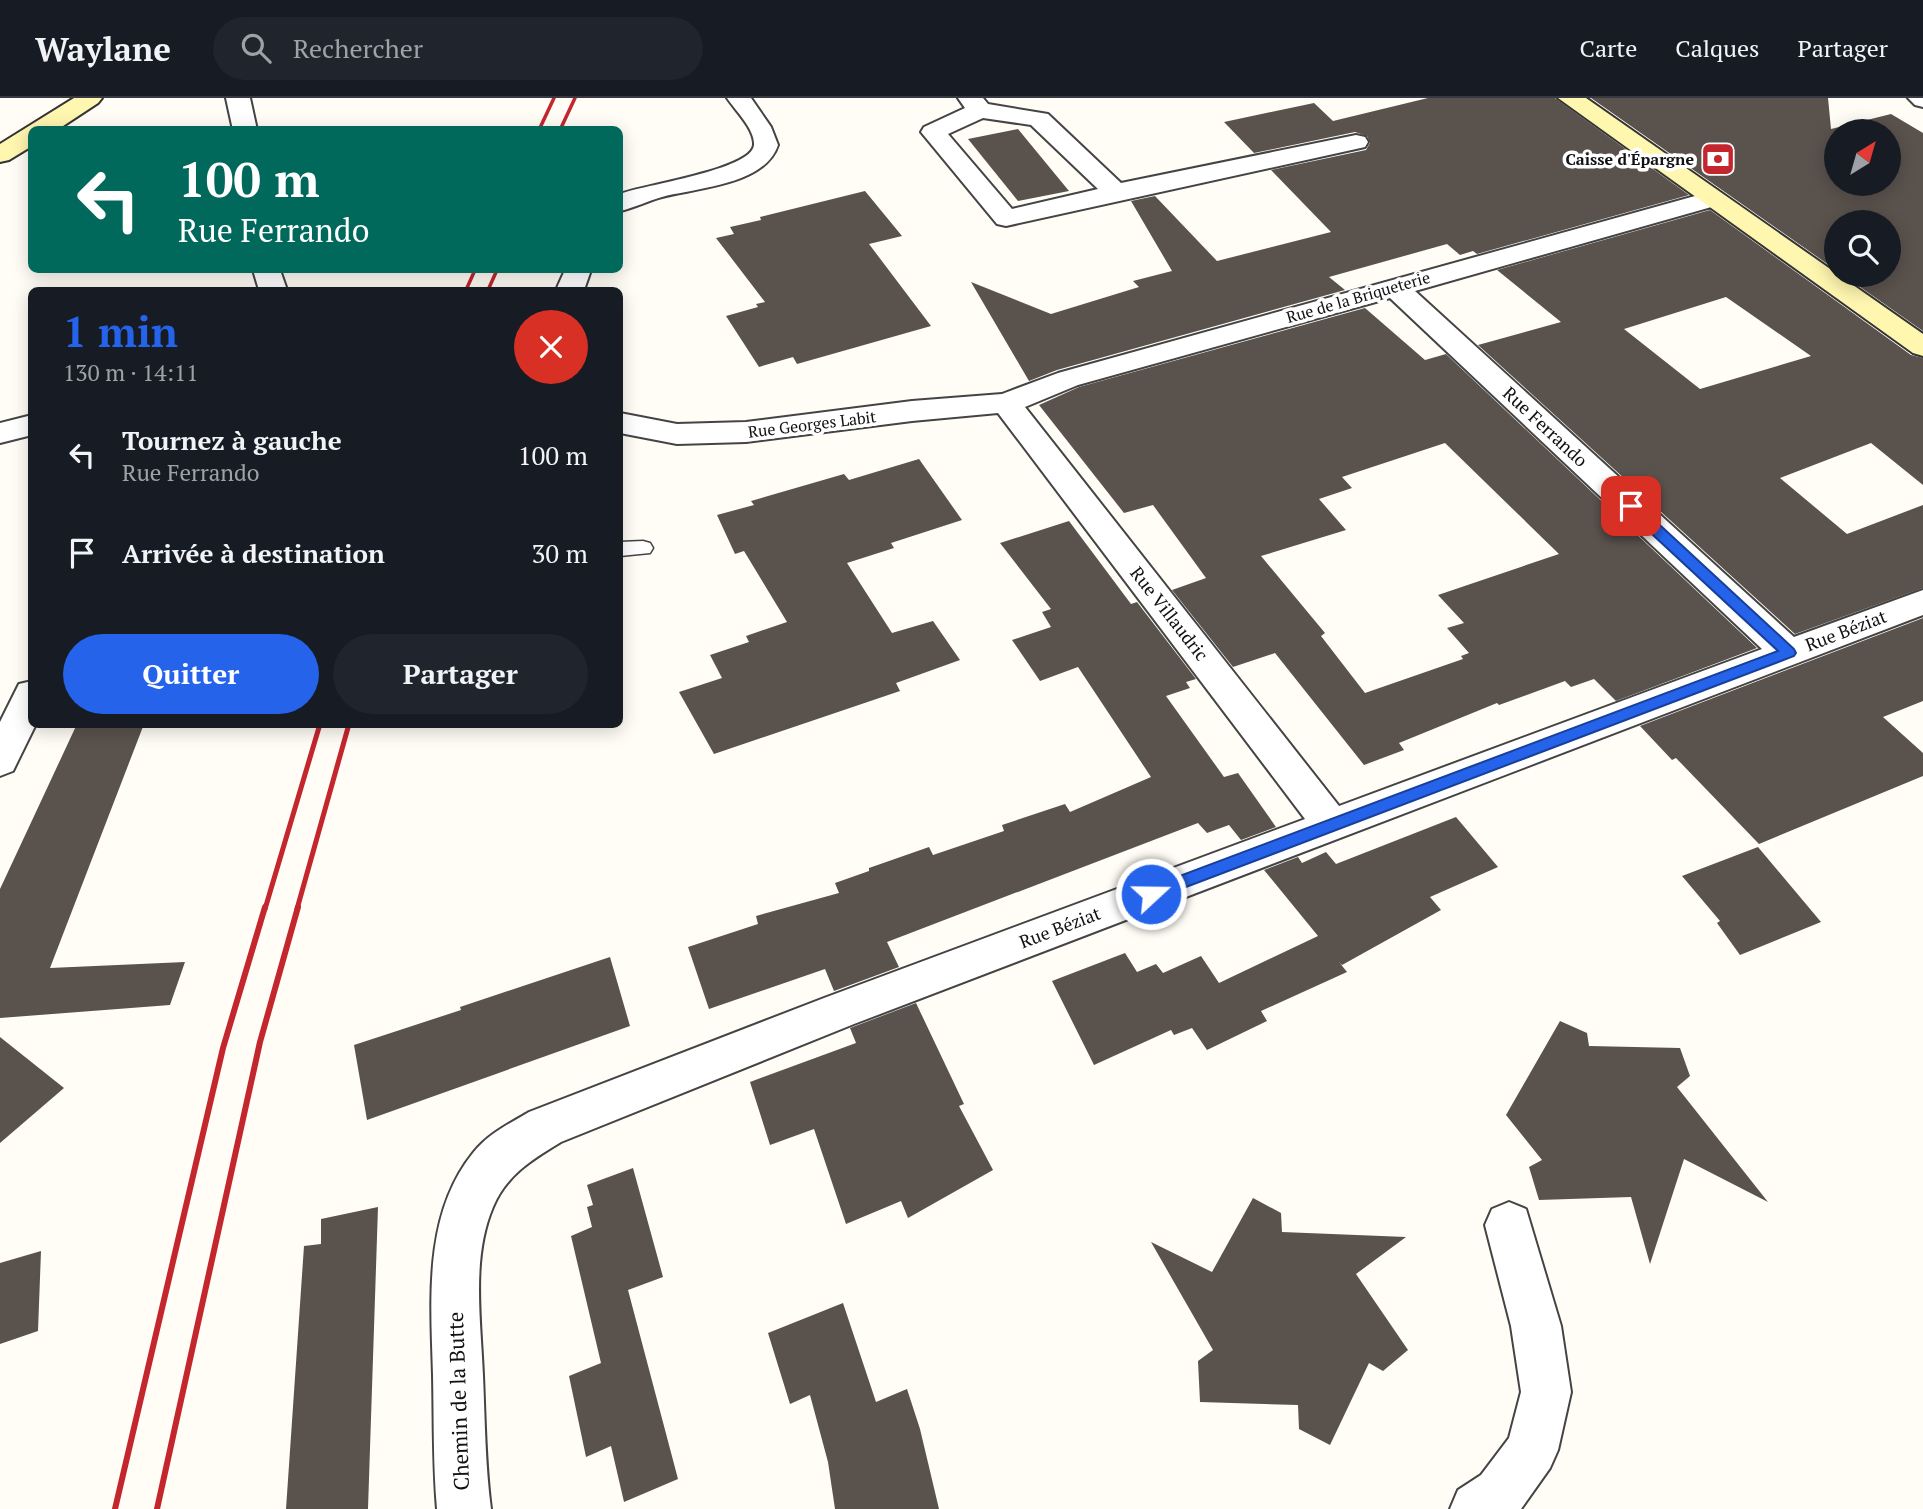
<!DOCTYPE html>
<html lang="fr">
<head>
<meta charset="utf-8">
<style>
  :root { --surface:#171b24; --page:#20242c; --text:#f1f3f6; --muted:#9ea1a6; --line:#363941; --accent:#2563eb }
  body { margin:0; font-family:"PT Serif",serif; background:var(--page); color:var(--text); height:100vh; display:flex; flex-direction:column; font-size:26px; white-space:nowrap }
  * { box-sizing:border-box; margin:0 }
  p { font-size:23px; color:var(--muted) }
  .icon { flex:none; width:38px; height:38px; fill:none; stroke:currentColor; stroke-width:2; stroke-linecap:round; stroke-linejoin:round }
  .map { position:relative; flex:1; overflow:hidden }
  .panel { position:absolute; left:28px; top:189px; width:595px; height:441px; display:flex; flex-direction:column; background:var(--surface); border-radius:10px; box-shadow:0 4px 18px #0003 }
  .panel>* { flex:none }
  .hud { position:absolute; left:28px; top:28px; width:595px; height:147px; border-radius:10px; box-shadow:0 4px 18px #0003; background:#00695c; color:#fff; overflow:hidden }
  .needle { width:46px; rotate:37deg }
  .controls { position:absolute; left:1824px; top:21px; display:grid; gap:14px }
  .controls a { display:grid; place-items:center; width:77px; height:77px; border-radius:50%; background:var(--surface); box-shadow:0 4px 18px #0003; font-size:35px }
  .pin { position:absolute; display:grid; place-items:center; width:60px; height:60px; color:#fff; margin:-30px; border-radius:14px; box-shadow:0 4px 10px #0006 }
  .me { position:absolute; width:77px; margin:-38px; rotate:69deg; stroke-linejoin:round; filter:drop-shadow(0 0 5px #0008) }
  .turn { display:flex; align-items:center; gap:24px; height:147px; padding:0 35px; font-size:32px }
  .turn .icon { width:91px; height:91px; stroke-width:2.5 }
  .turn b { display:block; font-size:49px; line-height:60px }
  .round { display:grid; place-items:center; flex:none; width:74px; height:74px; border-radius:37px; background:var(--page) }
  .overview { display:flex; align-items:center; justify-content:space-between; height:119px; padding:0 35px }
  h1 { font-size:42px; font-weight:700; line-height:52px; color:var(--accent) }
  .primary-button { display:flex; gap:14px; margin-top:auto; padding:14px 35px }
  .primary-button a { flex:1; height:80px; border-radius:42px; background:var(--accent); color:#fff; font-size:28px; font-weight:700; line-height:80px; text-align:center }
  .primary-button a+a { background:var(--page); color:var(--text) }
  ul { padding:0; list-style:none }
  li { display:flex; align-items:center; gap:21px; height:98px; padding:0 35px }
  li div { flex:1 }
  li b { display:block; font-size:26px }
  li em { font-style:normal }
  header { display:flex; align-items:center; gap:42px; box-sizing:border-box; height:98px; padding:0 35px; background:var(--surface); border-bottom:2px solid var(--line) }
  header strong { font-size:33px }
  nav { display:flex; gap:38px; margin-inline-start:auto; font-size:24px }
  .search { width:490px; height:63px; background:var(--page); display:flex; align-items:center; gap:18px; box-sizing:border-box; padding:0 24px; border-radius:38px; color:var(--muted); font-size:26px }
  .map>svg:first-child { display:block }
  .building { fill:#5a524d; fill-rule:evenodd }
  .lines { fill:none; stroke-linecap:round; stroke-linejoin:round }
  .lane-casing { stroke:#444; stroke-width:3 }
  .street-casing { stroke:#444; stroke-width:4 }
  .secondary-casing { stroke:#333; stroke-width:4 }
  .lane { fill:#fff; fill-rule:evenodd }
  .street { fill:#fff; fill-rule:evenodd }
  .secondary { fill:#fff6b0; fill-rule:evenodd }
  .rail-far2 { stroke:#c4262e; stroke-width:3.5 }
  .rail-far1 { stroke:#c4262e; stroke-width:5 }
  .rail { stroke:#c4262e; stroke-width:6 }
  .route { fill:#2563eb; stroke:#184099; stroke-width:2 }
  .labels { text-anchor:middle; stroke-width:7; stroke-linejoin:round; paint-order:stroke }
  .far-poi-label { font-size:16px; font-weight:bold; fill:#111; stroke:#fff; text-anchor:end }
  .far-street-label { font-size:16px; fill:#111; stroke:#fff }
  .street-label { font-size:18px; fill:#111; stroke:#fff }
  .near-street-label { font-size:21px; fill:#111; stroke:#fff }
</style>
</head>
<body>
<header>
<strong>Waylane</strong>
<div class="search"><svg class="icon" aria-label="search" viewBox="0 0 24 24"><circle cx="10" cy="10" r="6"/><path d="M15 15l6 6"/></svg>Rechercher</div>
<nav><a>Carte</a><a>Calques</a><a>Partager</a></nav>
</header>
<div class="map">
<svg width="1923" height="1411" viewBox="0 0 1923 1411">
  <rect width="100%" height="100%" fill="#fffdf5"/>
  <g class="building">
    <path d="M 1428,0 L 1555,0 L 1689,97 L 1477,156 L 1473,153 L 1460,157 L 1447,146 L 1329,179 L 1345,192 L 1057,272 L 1029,283 L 971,184 L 1051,216 L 1139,189 L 1133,183 L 1172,173 L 1131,103 L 1155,98 L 1217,163 L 1331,134 L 1271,72 L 1366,52 L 1370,45 L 1367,38 L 1355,34 L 1254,55 L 1224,24 L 1314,5 L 1333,23 Z"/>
    <path d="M 1591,0 L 1828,0 L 1831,31 L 1891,16 L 1923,35 L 1923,233 L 1843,177 L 1888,177 L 1888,124 L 1836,124 L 1836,172 ZM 1836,33 L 1888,33 L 1888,86 L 1836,86 Z"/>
    <path d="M 1018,31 L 1069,93 L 1018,103 L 968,41 Z"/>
    <path d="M 865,93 L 902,138 L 869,146 L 931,228 L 797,266 L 793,259 L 759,269 L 726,218 L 758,209 L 756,206 L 765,204 L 716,140 L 734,136 L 730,129 L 761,122 L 760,119 Z"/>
    <path d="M 1710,112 L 1911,257 L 1923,260 L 1923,387 L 1871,345 L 1780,380 L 1847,436 L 1923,407 L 1923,490 L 1795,536 L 1478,247 L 1561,224 L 1497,172 ZM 1726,199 L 1811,258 L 1700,291 L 1624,231 Z"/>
    <path d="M 1365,210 L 1425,262 L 1446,256 L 1757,550 L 1616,603 L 1594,581 L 1571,589 L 1565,583 L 1499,607 L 1497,605 L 1399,645 L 1404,652 L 1364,667 L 1275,555 L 1233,569 L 1172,492 L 1206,480 L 1153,407 L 1124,415 L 1039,307 L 1079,289 ZM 1445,345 L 1559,456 L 1438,497 L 1464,525 L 1447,530 L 1469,555 L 1461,558 L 1463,561 L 1365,595 L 1321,538 L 1325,535 L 1261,458 L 1346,432 L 1319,401 L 1352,390 L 1342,379 Z"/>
    <path d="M 919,361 L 962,422 L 891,445 L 894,450 L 847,465 L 892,535 L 933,523 L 960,562 L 896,585 L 900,593 L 714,656 L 679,594 L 722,580 L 710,557 L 749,544 L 746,538 L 787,524 L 744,453 L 735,456 L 717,417 L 754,407 L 751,403 L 844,376 L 849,382 Z"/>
    <path d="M 1069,423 L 1131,506 L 1137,504 L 1196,581 L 1186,584 L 1190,590 L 1166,598 L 1224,679 L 1238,675 L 1276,729 L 1241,742 L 1229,727 L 1207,735 L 1198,725 L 887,844 L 899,869 L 834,893 L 825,871 L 709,911 L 688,849 L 758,826 L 756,818 L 839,795 L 835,785 L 869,773 L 869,770 L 929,749 L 933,757 L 1004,733 L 1002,727 L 1065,706 L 1070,714 L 1151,679 L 1078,569 L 1040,583 L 1012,542 L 1051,529 L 1042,514 L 1051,511 L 1000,445 Z"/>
    <path d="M 1923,520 L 1923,603 L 1883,619 L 1923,655 L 1923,678 L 1759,746 L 1676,660 L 1672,662 L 1640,628 Z"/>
    <path d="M 77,626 L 144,626 L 50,870 L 185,864 L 170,907 L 0,920 L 0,791 Z"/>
    <path d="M 1456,719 L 1498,769 L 1430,799 L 1441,812 L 1342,867 L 1339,864 L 1347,874 L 1261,913 L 1267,923 L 1207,952 L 1192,930 L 1174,937 L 1171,932 L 1094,967 L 1052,883 L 1125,855 L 1137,874 L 1156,866 L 1163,875 L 1201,858 L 1219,885 L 1318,838 L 1264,772 L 1298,759 L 1302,765 L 1326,754 L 1336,766 Z"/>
    <path d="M 1758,749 L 1821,824 L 1740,857 L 1717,825 L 1720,823 L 1682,778 Z"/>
    <path d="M 610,859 L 630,928 L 367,1022 L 354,947 L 461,912 L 460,909 Z"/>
    <path d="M 916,905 L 964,1006 L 959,1008 L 993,1072 L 908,1120 L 901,1103 L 846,1126 L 814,1031 L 770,1047 L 750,984 L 856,945 L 850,930 Z"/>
    <path d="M 1560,923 L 1587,935 L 1589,948 L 1680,950 L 1690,978 L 1677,989 L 1768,1104 L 1684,1061 L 1650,1166 L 1631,1099 L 1539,1102 L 1529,1069 L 1542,1062 L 1506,1017 Z"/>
    <path d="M 0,939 L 64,990 L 0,1045 Z"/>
    <path d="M 633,1070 L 663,1179 L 628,1192 L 678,1381 L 624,1404 L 611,1348 L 586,1359 L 569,1278 L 601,1265 L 571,1138 L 592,1129 L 587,1109 L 593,1107 L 587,1087 Z"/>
    <path d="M 1253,1100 L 1281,1115 L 1282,1134 L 1406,1139 L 1356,1176 L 1408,1252 L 1383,1273 L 1369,1265 L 1330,1347 L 1299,1331 L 1298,1307 L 1200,1304 L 1198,1263 L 1213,1252 L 1151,1144 L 1212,1174 Z"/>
    <path d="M 378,1109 L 368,1411 L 286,1411 L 304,1148 L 321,1146 L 321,1121 Z"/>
    <path d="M 41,1153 L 38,1233 L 0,1246 L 0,1165 Z"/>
    <path d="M 843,1205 L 876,1304 L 907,1291 L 920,1331 L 939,1411 L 835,1411 L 828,1364 L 810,1297 L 790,1306 L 768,1235 Z"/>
  </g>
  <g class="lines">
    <g class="lane-casing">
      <path id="lane" d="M 643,443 L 650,445 L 653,450 L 650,455 L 620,458 L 620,444 Z"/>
    </g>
    <g class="street-casing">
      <g id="street">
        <path d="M 226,0 L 250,0 L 257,32 L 233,32 Z"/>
        <path d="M 727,0 L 751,0 L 771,29 L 778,47 C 765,87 696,90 662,99 C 647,103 634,110 620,113 L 620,96 C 642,87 752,72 754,47 C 755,31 735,12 727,0 Z"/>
        <path d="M 958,0 L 983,0 L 988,6 L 1048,16 L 1121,85 L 1356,37 L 1365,39 L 1368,44 L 1365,49 L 1356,51 L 1006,128 L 997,126 L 921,34 L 924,29 L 965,10 ZM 983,20 L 1031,27 L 1098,91 L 1012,111 L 948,36 Z"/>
        <path d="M 1908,0 L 1923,0 L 1923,9 L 1915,7 Z"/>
        <path d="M 1713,93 L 1722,96 L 1726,101 L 1722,106 L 1415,193 L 1794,539 L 1923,492 L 1923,517 L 854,926 L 561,1044 C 533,1061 506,1077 493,1109 C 471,1160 481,1224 483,1278 C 485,1322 485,1367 491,1411 L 437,1411 C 433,1366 434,1322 433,1277 C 431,1203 423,1117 473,1055 C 488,1036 509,1026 529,1014 L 824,900 L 1305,721 L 998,315 L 912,323 L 746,344 L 677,346 L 620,335 L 620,315 L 677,326 L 746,324 L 912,303 L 1002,296 L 1058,275 ZM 1390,200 L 1762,551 L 1339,708 L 1025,309 L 1078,287 Z"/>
        <path d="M 253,172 L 280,172 L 287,192 L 259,192 Z"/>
        <path d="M 565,172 L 591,172 L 584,192 L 556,192 Z"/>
        <path d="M 32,317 L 32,337 L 0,345 L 0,325 Z"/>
        <path d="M 32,583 L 32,626 L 36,626 L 13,673 L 0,678 L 0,624 L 19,586 Z"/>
        <path d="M 1509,1104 L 1526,1111 L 1561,1228 L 1571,1294 L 1558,1352 L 1550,1370 L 1521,1411 L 1450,1411 L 1458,1392 L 1481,1377 L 1509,1340 L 1521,1294 L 1511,1228 L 1485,1127 L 1492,1111 Z"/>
      </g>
    </g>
    <g class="secondary-casing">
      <g id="secondary">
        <path d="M 74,0 L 102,0 L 98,5 L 57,32 L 32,32 L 32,48 L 9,62 L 0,64 L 0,46 Z"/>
        <path d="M 1558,0 L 1586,0 L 1923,236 L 1923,258 L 1913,255 Z"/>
      </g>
    </g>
    <use href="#lane" class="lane"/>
    <use href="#street" class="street"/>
    <use href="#secondary" class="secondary"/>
    <g class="rail-far2">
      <path d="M 539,32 L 554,0"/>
      <path d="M 560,32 L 575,0"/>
      <path d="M 466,192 L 475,172"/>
      <path d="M 488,192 L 497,172"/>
    </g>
    <g class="rail-far1">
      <path d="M 265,811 L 320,626"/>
      <path d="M 297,811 L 349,626"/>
    </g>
    <g class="rail">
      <path d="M 115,1411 L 223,950 L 265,809"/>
      <path d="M 157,1411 L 260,944 L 298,809"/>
    </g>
  </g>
  <path class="route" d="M 1631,404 L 1636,405 L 1794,551 L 1796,555 L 1794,558 L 1157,800 L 1145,800 L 1142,796 L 1145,791 L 1778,553 L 1626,412 L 1626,405 Z"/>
  <defs>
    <g id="bank-square" transform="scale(1.75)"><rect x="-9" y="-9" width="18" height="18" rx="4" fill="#c4262e" stroke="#fff"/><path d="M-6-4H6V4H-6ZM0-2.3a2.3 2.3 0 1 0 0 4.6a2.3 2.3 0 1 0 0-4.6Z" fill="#fff"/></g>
  </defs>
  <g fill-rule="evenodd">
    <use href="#bank-square" x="1718" y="61"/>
  </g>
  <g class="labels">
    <g class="far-poi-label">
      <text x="1694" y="67">Caisse d'Épargne</text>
    </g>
    <g class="far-street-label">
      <text transform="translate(1358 199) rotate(-16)" y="6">Rue de la Briqueterie</text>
      <text transform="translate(812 326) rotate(-7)" y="6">Rue Georges Labit</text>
    </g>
    <g class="street-label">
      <text transform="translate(1545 329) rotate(43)" y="6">Rue Ferrando</text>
      <text transform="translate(1169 516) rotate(52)" y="6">Rue Villaudric</text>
      <text transform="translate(1846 533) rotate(-21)" y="6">Rue Béziat</text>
      <text transform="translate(1060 830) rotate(-21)" y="6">Rue Béziat</text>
    </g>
    <g class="near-street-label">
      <text transform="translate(459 1303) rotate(-92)" y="7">Chemin de la Butte</text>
    </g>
  </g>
</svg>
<div class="controls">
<a><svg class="needle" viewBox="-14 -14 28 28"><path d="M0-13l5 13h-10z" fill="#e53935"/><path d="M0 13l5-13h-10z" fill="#9ea1a6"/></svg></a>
<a><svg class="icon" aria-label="search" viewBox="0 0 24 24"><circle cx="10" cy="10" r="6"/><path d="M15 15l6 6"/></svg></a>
</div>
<div class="pin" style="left:1631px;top:408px;background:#d93025"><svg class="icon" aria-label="arrive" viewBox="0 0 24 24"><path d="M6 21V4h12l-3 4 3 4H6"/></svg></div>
<svg class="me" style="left:1151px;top:796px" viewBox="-20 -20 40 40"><circle r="17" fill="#2563eb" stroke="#fff" stroke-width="3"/><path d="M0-11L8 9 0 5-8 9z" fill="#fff"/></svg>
<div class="hud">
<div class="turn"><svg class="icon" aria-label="left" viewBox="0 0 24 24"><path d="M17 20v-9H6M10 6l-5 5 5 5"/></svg><div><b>100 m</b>Rue Ferrando</div></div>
</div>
<section class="panel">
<div class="overview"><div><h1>1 min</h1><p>130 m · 14:11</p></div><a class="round" style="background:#d93025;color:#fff"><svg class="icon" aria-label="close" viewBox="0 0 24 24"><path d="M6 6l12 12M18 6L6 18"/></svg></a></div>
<ul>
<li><svg class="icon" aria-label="left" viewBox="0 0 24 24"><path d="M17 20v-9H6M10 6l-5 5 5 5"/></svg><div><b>Tournez à gauche</b><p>Rue Ferrando</p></div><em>100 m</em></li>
<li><svg class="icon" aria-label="arrive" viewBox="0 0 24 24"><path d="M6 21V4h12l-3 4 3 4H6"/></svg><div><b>Arrivée à destination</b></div><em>30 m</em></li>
</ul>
<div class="primary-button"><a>Quitter</a><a>Partager</a></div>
</section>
</div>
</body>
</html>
